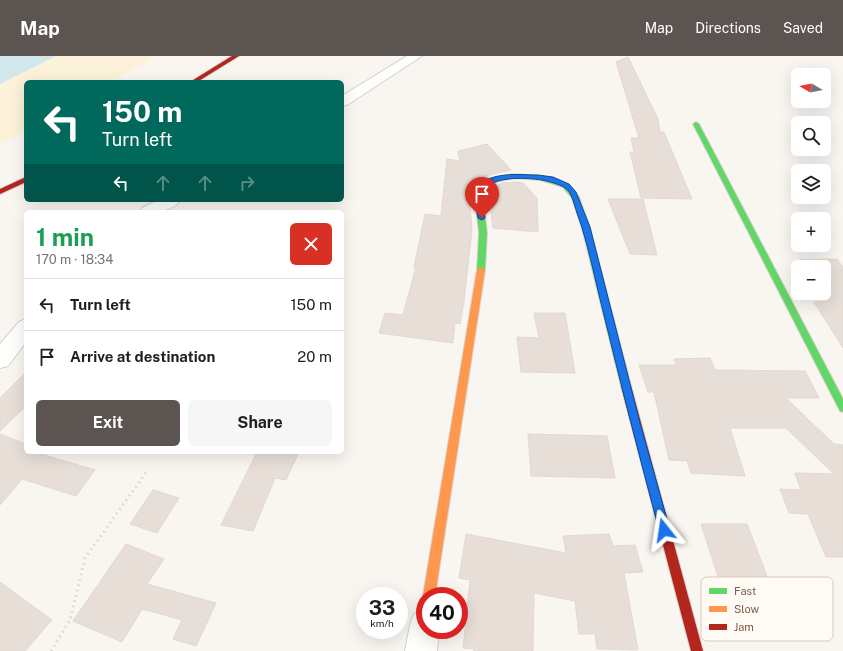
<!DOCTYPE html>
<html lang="en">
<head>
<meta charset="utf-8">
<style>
  :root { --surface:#fff; --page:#f6f6f6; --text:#202124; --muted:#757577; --line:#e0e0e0; --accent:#5c5450 }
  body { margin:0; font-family:"Public Sans",sans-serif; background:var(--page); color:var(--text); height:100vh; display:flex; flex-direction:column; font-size:15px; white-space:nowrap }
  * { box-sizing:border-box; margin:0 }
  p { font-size:13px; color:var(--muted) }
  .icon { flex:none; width:22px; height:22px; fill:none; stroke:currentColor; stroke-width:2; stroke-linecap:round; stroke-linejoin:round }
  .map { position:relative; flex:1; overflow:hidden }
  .drawer { position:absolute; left:24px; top:154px; width:320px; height:244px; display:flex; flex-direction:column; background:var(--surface); border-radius:6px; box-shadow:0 4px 16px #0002 }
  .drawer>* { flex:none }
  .banner { position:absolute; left:24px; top:24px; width:320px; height:122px; border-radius:6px; box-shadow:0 4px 16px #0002; background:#00695c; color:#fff; overflow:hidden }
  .needle { width:26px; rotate:280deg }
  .fabs { position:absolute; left:791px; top:12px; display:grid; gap:8px }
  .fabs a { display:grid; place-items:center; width:40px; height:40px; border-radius:6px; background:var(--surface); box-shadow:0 4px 16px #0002; font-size:20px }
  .speed { position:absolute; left:356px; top:531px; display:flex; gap:8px; font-size:20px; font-weight:700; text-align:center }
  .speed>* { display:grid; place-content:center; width:52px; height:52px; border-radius:50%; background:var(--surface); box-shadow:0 4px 16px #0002; line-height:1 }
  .speed small { font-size:10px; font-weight:400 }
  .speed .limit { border:6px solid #d22; background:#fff; color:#111 }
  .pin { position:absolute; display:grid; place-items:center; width:34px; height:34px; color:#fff; margin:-41px -17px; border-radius:50% 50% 50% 0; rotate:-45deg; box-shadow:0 0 4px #0007 }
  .pin .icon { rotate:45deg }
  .me { position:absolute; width:44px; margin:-22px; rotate:345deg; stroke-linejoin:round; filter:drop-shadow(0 0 3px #0008) }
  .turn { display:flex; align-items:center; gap:14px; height:84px; padding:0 12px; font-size:18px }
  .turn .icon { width:52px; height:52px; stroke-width:2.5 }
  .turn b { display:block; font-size:28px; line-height:34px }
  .lanes { display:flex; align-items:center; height:38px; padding:0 12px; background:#0003; justify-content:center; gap:20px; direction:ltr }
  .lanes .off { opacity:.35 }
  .round { display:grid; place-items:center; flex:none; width:42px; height:42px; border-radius:6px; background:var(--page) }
  .head { display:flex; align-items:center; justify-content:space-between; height:68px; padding:0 12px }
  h1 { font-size:24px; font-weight:700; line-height:30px; color:#1e9e55 }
  .action { display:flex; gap:8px; margin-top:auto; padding:8px 12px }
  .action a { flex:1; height:46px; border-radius:6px; background:var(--accent); color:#fff; font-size:16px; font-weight:700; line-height:46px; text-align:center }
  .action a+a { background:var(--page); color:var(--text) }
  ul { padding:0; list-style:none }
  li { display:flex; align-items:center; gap:12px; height:52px; padding:0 12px; border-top:1px solid var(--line) }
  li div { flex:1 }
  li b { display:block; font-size:15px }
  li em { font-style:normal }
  header { display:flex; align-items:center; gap:24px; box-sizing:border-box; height:56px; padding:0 20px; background:var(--accent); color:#fff }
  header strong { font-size:19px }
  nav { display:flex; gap:22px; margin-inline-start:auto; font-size:14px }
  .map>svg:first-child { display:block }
  .sand { fill:#fbf2d9 }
  .water { fill:#d0e8ea }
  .building { fill:#e6ded7; stroke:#e2d8d2 }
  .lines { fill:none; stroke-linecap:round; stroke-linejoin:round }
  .street-casing { stroke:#d7d1cb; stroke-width:2 }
  .fast-casing { stroke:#d9d2cb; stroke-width:2 }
  .slow-casing { stroke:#d9d2cb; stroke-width:2 }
  .jam-casing { stroke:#d9d2cb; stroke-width:2 }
  .path { stroke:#dcd5d0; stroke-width:3; stroke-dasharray:1.5 4; stroke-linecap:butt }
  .street { fill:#fefefd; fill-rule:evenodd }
  .fast { fill:#63d668; fill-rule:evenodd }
  .slow { fill:#ff974d; fill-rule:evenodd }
  .jam { fill:#b3261e; fill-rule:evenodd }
  .route { fill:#1a73e8; stroke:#114b97 }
  .key { fill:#fffaf3; stroke:#d7cbc1; stroke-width:1 }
  .key-label { font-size:11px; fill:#7a5c4d }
</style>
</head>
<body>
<header>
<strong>Map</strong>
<nav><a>Map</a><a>Directions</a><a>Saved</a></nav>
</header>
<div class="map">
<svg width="843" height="595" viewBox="0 0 843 595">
  <rect width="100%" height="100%" fill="#f9f5f0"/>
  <path class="sand" d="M 56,0 L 157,0 L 111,26 L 26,26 L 26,75 L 0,88 L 0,28 Z"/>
  <path class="water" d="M 0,0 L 56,0 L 0,28 Z"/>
  <g class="building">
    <path d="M 628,1 L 658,63 L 660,76 L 664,76 L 692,143 L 641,142 L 630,96 L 634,96 L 631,82 L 639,82 L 616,6 Z"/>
    <path d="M 487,88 L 511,114 L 485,120 L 478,125 L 473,132 L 470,149 L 472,174 L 464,245 L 460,268 L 455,267 L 453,287 L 379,277 L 385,257 L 403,259 L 416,211 L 414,211 L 425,158 L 441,160 L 447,103 L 460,105 L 458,95 Z"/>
    <path d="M 515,126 L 523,127 L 537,142 L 538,176 L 493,172 L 490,150 L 492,135 L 496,130 L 503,127 Z"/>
    <path d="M 608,143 L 643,143 L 657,199 L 630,198 Z"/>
    <path d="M 837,203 L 843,211 L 843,292 L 814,246 L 828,245 L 822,237 L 824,237 L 824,211 L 805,211 L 800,204 Z"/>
    <path d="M 534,257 L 565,257 L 575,317 L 521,316 L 517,281 L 539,282 Z"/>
    <path d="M 710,302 L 715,314 L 805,315 L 819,342 L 786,342 L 834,388 L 843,389 L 843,501 L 826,501 L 808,458 L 789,457 L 780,433 L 801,434 L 795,417 L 834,418 L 786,372 L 730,372 L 745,420 L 691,417 L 687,405 L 669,404 L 654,336 L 648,336 L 639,309 L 676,309 L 674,303 Z"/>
    <path d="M 26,316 L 25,351 L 0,375 L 0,342 Z"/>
    <path d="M 0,378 L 26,388 L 26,396 L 34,396 L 95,414 L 76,440 L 22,423 L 0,449 Z"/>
    <path d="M 528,378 L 607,380 L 615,422 L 531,420 Z"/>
    <path d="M 257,396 L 299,396 L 286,424 L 275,422 L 253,475 L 221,469 Z"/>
    <path d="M 153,434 L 179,442 L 157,477 L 130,468 Z"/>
    <path d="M 701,468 L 747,468 L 774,538 L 724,539 Z"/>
    <path d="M 466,478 L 566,497 L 563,480 L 609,478 L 613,490 L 635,489 L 643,516 L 624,517 L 638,594 L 597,593 L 595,578 L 579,578 L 575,545 L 534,537 L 533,595 L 474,595 L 474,593 L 463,592 L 470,524 L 459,522 Z"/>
    <path d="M 126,488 L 164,503 L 147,528 L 216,547 L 196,590 L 173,583 L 182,564 L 142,553 L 122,586 L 73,565 Z"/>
    <path d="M 0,526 L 52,564 L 25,595 L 0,595 Z"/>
  </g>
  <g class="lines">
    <g class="street-casing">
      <g id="street">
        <path d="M 407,0 L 422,0 L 347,49 L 342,50 L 342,40 Z"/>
        <path d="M 158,144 L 181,144 C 171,157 153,156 139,156 L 142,152 Z"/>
        <path d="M 26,263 L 26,286 L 8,310 L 0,312 L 0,288 L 19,266 Z"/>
        <path d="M 425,554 L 425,574 L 439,574 L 437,595 L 405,595 L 410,569 L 414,558 Z"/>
      </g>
    </g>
    <g class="fast-casing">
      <g id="fast">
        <path d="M 696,66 L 699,68 L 843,343 L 843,356 L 840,355 L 693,68 Z"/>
        <path d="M 513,118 L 541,120 L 567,129 L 579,141 L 590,172 L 631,330 L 629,333 L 623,333 L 621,330 L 582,172 L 572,142 L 563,131 L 540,124 L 513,122 L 491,127 L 485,133 L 483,142 L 487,177 L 485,214 L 481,217 L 477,214 L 479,177 L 475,142 L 479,132 L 487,125 Z"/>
      </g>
    </g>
    <g class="slow-casing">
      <path id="slow" d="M 481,211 L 485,214 L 435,540 L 425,540 L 425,544 L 423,540 L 477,214 Z"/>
    </g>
    <g class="jam-casing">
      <g id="jam">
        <path d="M 232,0 L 239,0 L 197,26 L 190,26 Z"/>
        <path d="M 26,121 L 26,126 L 0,138 L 0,133 Z"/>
        <path d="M 626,326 L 629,327 L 631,330 L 703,595 L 691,595 L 621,330 L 623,327 Z"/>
      </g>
    </g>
    <path class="path" d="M 51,595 L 70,564 L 85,502 L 147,415"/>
    <use href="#street" class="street"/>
    <use href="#fast" class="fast"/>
    <use href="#slow" class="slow"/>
    <use href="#jam" class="jam"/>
  </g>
  <path class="route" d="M 538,119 L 553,121 L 569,128 L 576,136 L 590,171 L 640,367 L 670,474 L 668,477 L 664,479 L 660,477 L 659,474 C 639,399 620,325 602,251 C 594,219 588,187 577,157 C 575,151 573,143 570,137 C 560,120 496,117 486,132 C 480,141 484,152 485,162 L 482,164 L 478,162 C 477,156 475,149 475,143 C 477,113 518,119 538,119 Z"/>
  <rect x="701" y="521" width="132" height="64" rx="6" class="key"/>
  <rect x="709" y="532" width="18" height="6" fill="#63d668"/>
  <rect x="709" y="550" width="18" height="6" fill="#ff974d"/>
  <rect x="709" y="568" width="18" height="6" fill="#b3261e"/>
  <g class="key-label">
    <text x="734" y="539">Fast</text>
    <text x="734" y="557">Slow</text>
    <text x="734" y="575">Jam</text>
  </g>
</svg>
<div class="fabs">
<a><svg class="needle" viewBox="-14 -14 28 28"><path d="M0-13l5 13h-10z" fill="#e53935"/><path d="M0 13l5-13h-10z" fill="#757577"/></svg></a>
<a><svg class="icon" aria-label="search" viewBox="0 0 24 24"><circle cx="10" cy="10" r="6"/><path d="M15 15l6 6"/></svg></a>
<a><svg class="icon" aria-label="layers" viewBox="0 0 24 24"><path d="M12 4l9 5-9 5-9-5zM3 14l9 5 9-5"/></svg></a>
<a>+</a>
<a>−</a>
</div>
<div class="speed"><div>33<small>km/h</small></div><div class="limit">40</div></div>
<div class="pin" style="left:482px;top:162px;background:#d93025"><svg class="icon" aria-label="arrive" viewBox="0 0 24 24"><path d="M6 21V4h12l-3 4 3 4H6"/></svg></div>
<svg class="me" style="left:664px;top:474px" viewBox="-20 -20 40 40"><path d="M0-17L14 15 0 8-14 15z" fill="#1a73e8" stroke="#fff" stroke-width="4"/></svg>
<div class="banner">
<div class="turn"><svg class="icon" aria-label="left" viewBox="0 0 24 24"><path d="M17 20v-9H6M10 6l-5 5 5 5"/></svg><div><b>150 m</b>Turn left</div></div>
<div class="lanes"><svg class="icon" aria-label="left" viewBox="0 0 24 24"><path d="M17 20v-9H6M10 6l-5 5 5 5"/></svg><svg class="icon off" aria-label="ahead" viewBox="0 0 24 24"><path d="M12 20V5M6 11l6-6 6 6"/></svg><svg class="icon off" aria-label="ahead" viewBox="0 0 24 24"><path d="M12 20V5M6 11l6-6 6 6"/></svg><svg class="icon off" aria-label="right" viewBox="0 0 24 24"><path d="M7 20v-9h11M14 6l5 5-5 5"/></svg></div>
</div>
<section class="drawer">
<div class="head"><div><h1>1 min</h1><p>170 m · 18:34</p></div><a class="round" style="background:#d93025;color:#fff"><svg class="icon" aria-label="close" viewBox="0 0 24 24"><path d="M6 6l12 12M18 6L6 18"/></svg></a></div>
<ul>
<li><svg class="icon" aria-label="left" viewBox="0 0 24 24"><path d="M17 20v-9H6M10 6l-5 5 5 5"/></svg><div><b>Turn left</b></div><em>150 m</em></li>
<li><svg class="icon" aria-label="arrive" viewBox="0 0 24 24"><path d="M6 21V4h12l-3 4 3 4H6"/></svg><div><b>Arrive at destination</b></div><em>20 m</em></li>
</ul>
<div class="action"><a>Exit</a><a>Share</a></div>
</section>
</div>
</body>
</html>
